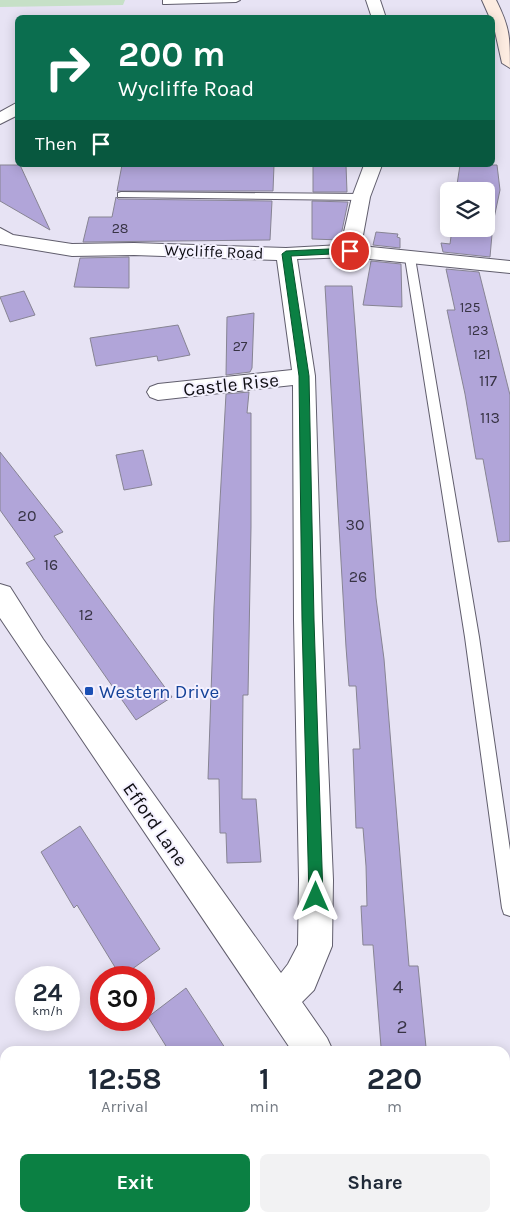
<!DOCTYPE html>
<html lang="en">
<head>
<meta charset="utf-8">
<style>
  :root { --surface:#fff; --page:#f2f2f3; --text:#1f2937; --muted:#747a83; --accent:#0b8043 }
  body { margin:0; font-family:Karla,sans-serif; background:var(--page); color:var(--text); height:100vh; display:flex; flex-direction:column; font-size:19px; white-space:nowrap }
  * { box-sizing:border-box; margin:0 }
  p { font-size:16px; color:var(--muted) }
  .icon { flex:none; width:28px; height:28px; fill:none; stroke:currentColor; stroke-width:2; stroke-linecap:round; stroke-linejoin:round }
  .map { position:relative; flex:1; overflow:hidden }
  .sheet { position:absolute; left:0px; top:1046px; width:510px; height:176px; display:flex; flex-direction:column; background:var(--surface); border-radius:15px 15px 0 0; box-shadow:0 2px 12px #0003 }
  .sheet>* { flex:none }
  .top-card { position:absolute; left:15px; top:15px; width:480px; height:152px; border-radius:8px; box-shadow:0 2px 12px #0003; background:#0b6e4f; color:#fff; overflow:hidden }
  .controls { position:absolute; left:440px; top:182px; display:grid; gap:10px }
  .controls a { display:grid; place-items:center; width:55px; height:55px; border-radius:8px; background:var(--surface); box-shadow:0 2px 12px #0003; font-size:25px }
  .speed { position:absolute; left:15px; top:966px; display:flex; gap:10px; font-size:25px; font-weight:700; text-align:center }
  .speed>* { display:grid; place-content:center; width:65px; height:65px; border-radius:50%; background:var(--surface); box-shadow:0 2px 12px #0003; line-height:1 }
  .speed small { font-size:12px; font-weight:400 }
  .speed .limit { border:8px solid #d22; background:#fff; color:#111 }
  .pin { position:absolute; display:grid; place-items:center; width:42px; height:42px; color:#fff; margin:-21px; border:2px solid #fff; border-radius:50%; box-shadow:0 1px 5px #0007 }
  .me { position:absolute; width:55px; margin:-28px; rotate:0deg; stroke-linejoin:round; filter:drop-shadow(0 0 4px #0008) }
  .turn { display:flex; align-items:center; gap:18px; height:105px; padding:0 20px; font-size:22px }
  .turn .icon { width:65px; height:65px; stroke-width:2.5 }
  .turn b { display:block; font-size:35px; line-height:42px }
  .then { display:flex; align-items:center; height:48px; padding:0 20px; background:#0003; gap:10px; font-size:19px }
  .eta { display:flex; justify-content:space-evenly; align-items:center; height:85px; text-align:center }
  .eta b { font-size:30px; font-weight:700; line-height:35px }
  .cta { display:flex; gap:10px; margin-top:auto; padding:10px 20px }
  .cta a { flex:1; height:58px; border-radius:8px; background:var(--accent); color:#fff; font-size:20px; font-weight:700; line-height:58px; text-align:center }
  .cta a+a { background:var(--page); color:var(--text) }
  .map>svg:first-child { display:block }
  .green { fill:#c6e0c7 }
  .building { fill:#b1a5d9; stroke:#878493 }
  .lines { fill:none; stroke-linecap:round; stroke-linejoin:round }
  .service-casing { stroke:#615e6d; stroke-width:2 }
  .minor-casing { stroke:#615e6d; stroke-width:2 }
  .secondary-casing { stroke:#615e6d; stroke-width:2 }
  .service { fill:#fff; fill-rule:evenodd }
  .minor { fill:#fff; fill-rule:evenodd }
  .secondary { fill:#fdece1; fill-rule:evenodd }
  .route { fill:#0b8043; stroke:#07532c }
  .transit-dot { fill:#1a4fb4; stroke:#f4f1ff; stroke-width:2 }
  .labels { text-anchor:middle; stroke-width:4; stroke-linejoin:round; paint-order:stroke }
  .far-number-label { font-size:14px; fill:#373344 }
  .far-street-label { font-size:16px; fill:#0e0d12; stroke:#f4f1ff }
  .number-label { font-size:16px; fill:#373344 }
  .street-label { font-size:19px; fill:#0e0d12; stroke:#f4f1ff }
  .transit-label { font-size:19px; fill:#164399; stroke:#f4f1ff; text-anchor:start }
  .near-number-label { font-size:19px; fill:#373344 }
</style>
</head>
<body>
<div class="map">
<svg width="510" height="1222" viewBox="0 0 510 1222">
  <rect width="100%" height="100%" fill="#e7e3f4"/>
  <g class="green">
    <path d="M 0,0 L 125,0 L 123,5 L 0,7 Z"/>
    <path d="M 5,1214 L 5,1218 L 174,1218 L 177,1222 L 0,1222 L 0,1218 Z"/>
  </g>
  <g class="building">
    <path d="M 0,165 L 20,165 L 50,230 L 0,201 Z"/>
    <path d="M 122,165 L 274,165 L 273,191 L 117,191 Z"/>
    <path d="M 313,165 L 346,165 L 347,192 L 313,192 Z"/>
    <path d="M 460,165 L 497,165 L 500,190 L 493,223 L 490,257 L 443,252 L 441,243 L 450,244 L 452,229 L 486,229 L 486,191 L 456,191 Z"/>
    <path d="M 116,197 L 118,199 L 272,201 L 270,240 L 83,242 L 89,217 L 112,217 Z"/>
    <path d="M 312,201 L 348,202 L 340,240 L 312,239 Z"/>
    <path d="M 376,232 L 398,234 L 397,237 L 400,238 L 400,248 L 373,245 Z"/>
    <path d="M 129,257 L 129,288 L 74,287 L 80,258 Z"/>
    <path d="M 371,261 L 401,264 L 402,307 L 363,305 Z"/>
    <path d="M 446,269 L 479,272 L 510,395 L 510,541 L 498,542 L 483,459 L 476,459 L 465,394 L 447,310 L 455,310 Z"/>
    <path d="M 325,286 L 352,286 L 376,598 L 384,659 L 409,966 L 418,966 L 426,1047 L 381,1047 L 373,945 L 363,945 L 361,906 L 367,906 L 366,866 L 363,828 L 356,828 L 353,749 L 360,749 L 356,686 L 349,686 L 346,647 Z"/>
    <path d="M 24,291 L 35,315 L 10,322 L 0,297 Z"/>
    <path d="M 254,313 L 252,368 L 250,372 L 226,375 L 227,317 Z"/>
    <path d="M 178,325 L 190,355 L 158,361 L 157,356 L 96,366 L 90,338 Z"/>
    <path d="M 249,392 L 247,413 L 251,413 L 251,527 L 248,695 L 243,695 L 242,799 L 256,799 L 261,862 L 227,863 L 226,833 L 220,833 L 219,779 L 208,779 L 214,607 L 226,394 Z"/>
    <path d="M 143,450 L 152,485 L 124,490 L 116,455 Z"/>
    <path d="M 0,452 L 63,532 L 54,536 L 172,697 L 136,720 L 26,563 L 35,559 L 0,510 Z"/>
    <path d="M 80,826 L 160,949 L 121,977 L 77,905 L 74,908 L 41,852 Z"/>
    <path d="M 186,988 L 205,1017 L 227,1051 L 169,1051 L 148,1017 Z"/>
  </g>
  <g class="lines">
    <g class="service-casing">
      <g id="service">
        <path d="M 163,0 L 240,0 L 236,2 L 166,4 L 163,4 Z"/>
        <path d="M 121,192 L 361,194 L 366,197 L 361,200 L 118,197 L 118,193 Z"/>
        <path d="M 410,255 L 415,258 L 479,637 L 510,850 L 510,916 L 504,914 L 502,908 L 465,637 L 405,258 Z"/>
      </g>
    </g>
    <g class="minor-casing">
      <g id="minor">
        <path d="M 366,0 L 380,0 L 386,18 L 372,18 Z"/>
        <path d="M 18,102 L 18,115 L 0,124 L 0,112 Z"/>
        <path d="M 364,165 L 382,165 L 370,197 L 361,246 L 510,261 L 510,273 L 350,257 L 297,259 L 315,376 L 322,620 L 333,880 L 332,946 L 314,990 L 302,1002 L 327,1038 L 333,1051 L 292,1051 L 0,618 L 0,584 L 10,587 L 43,639 L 281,973 L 288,964 L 298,945 L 299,880 L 294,620 L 293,385 L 158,400 L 150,397 L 147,392 L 150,387 L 158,384 L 292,370 L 277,260 L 134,255 L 72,256 L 0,244 L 0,228 L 13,235 L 72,244 L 134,243 L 286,248 L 341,245 L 352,197 Z"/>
        <path d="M 412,1218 L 454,1218 L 455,1222 L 413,1222 Z"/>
      </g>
    </g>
    <g class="secondary-casing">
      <path id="secondary" d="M 482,0 L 496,0 C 510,28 510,37 510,68 L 502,63 L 492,18 L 490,18 Z"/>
    </g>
    <use href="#service" class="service"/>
    <use href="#minor" class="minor"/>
    <use href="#secondary" class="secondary"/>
  </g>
  <path class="route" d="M 350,248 L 354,251 L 352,253 L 291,256 L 309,376 L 314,620 L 323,897 L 321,902 L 316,904 L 311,902 L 309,897 L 302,620 L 299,376 L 282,254 L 286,251 Z"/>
  <rect class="transit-dot" x="84" y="686" width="10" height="10" rx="2.5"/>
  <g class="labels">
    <g class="far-number-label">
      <text x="120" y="233">28</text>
      <text x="470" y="312">125</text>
      <text x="478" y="335">123</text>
      <text x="240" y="351">27</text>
      <text x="482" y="359">121</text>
    </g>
    <g class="far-street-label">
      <text transform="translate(214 251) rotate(2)" y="6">Wycliffe Road</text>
    </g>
    <g class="number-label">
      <text x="488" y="386">117</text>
      <text x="490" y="423">113</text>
      <text x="27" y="521">20</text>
      <text x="355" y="530">30</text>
      <text x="51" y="570">16</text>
      <text x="358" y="582">26</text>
      <text x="86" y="620">12</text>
    </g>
    <g class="street-label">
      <text transform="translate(231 384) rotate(-6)" y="7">Castle Rise</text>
      <text transform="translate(156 824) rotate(55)" y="7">Efford Lane</text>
    </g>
    <g class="transit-label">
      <text x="99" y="698">Western Drive</text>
    </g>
    <g class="near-number-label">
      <text x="398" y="993">4</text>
      <text x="402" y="1033">2</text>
    </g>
  </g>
</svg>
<div class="controls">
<a><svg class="icon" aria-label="layers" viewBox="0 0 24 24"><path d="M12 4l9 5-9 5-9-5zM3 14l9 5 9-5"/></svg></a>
</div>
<div class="speed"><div>24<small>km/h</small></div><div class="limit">30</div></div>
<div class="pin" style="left:350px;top:251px;background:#d93025"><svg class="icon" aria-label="arrive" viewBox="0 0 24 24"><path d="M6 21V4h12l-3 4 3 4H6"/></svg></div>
<svg class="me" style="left:316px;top:897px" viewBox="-20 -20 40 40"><path d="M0-17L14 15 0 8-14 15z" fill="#0b8043" stroke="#fff" stroke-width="4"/></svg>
<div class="top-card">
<div class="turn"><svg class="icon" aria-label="right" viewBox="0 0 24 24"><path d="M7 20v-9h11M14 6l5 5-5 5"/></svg><div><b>200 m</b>Wycliffe Road</div></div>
<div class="then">Then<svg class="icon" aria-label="arrive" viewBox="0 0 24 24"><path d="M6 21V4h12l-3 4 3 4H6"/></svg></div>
</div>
<section class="sheet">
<div class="eta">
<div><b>12:58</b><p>Arrival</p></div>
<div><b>1</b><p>min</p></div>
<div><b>220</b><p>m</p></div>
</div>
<div class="cta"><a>Exit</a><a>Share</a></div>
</section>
</div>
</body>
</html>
